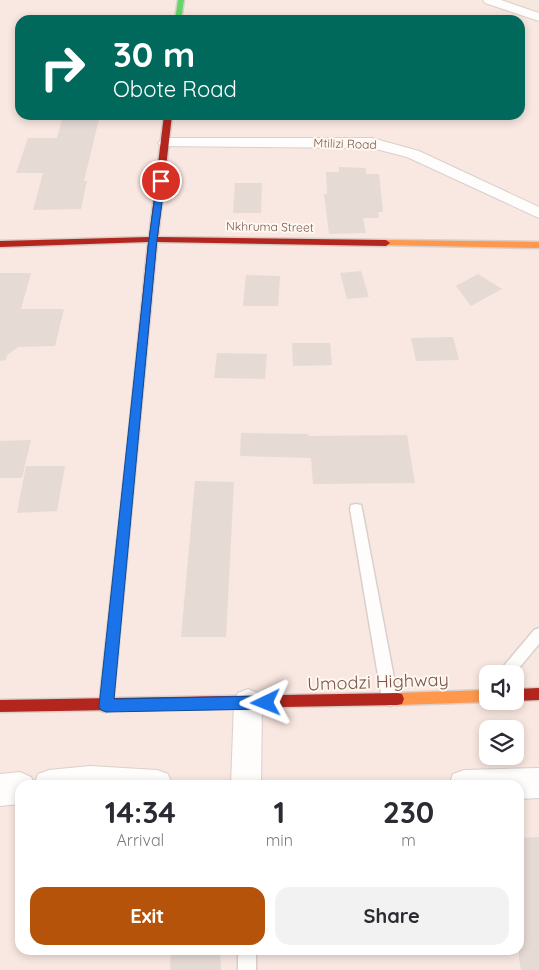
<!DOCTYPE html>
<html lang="en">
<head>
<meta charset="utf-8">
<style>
  :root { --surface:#fff; --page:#f2f2f3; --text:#2b2b33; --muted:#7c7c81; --accent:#b45309 }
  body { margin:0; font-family:Quicksand,sans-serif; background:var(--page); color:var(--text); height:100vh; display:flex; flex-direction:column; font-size:19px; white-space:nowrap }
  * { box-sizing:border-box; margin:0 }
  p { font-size:16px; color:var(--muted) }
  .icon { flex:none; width:28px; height:28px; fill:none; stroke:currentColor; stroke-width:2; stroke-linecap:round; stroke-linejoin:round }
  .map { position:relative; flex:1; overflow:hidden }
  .details { position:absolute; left:15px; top:780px; width:509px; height:175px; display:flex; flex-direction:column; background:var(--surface); border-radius:15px; box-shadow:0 2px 8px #0003 }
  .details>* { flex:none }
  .top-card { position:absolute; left:15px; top:15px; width:510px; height:105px; border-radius:15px; box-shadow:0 2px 8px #0003; background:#00695c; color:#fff; overflow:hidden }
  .tools { position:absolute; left:479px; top:665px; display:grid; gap:10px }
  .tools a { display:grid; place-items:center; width:45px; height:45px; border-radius:10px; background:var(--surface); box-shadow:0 2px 8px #0003; font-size:25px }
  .pin { position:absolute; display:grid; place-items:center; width:42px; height:42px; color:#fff; margin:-21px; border:2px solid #fff; border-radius:50%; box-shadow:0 1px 5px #0007 }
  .me { position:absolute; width:55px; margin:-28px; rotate:268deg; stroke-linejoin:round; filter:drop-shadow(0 0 4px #0008) }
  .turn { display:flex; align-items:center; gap:18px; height:105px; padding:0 15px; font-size:22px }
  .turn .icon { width:65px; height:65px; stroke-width:2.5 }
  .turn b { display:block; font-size:35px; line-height:42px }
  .eta { display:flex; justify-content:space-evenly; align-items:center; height:85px; text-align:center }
  .eta b { font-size:30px; font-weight:700; line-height:35px }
  .action { display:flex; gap:10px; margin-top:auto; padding:10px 15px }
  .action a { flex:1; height:58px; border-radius:15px; background:var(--accent); color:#fff; font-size:20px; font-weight:700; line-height:58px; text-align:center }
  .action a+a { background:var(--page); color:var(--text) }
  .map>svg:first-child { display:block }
  .residential { fill:#f5e8de }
  .commercial { fill:#f9e7e1; fill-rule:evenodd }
  .building { fill:#e6dad5 }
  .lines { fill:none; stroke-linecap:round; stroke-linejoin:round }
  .lane-casing { stroke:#d9d0cc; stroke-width:3 }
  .street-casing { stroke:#d9d0cc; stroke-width:2 }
  .fast-casing { stroke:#d9cec9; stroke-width:3 }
  .slow-casing { stroke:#d9cec9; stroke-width:3 }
  .jam-casing { stroke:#d9cec9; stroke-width:3 }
  .lane { fill:#fefdfc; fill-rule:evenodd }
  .street { fill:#fefdfc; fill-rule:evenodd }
  .fast { fill:#63d668; fill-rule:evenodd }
  .slow { fill:#ff974d; fill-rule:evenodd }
  .jam { fill:#b3261e; fill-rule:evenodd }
  .route { fill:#1a73e8; stroke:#114b97 }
  .labels { text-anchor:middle; stroke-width:4; stroke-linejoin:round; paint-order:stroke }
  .far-street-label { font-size:12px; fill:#7b554a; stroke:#fff8f1 }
  .near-street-label { font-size:18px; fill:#7b554a; stroke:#fff8f1 }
</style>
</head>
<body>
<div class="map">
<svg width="539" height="970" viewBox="0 0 539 970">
  <rect width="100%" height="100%" fill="#f9f3ee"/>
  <path class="residential" d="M 496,0 L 539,0 L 539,15 Z"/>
  <path class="commercial" d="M 0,0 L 496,0 L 539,15 L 539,970 L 0,970 ZM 20,20 L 520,20 L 520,115 L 20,115 ZM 488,674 L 515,674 L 515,701 L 488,701 ZM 488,729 L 515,729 L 515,756 L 488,756 ZM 20,785 L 519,785 L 519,950 L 20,950 Z"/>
  <g class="building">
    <path d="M 63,115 L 100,115 L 84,181 L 87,181 L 81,209 L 33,210 L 43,173 L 16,173 L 28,138 L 57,138 Z"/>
    <path d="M 339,167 L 366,168 L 366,174 L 379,174 L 383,212 L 378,212 L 379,218 L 363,218 L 366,233 L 329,234 L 324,194 L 327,194 L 326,172 L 339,172 Z"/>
    <path d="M 235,183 L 262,183 L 261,213 L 233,213 Z"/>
    <path d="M 361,271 L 369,297 L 347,299 L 340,273 Z"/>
    <path d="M 0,273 L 31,273 L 21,309 L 64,309 L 55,346 L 18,347 L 7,355 L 6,360 L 0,361 Z"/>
    <path d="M 478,274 L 502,289 L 471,306 L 456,286 Z"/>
    <path d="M 246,275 L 280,276 L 278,306 L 243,306 Z"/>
    <path d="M 453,337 L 459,360 L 416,361 L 411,338 Z"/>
    <path d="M 292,343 L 330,343 L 332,365 L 293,366 Z"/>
    <path d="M 217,353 L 267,354 L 265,379 L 214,378 Z"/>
    <path d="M 241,433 L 309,434 L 308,436 L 407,435 L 415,483 L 313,484 L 311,458 L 240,456 Z"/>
    <path d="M 31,440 L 22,478 L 0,478 L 0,441 Z"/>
    <path d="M 26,466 L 65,466 L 57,511 L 17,513 Z"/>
    <path d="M 195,481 L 234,482 L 226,637 L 181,637 Z"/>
    <path d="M 539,837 L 539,970 L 521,970 L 519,959 L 519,838 Z"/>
    <path d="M 171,950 L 220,950 L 221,970 L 170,970 Z"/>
  </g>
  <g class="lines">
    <g class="lane-casing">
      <g id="lane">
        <path d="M 356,504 L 361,505 L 362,509 L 398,699 L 395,704 L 390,706 L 385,704 L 382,699 L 350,509 L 351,505 Z"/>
        <path d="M 539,628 L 539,644 L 514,674 L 497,674 L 534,630 Z"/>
        <rect x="238" y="950" width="18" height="20"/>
      </g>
    </g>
    <g class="street-casing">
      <g id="street">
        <path d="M 483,0 L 501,0 L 539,13 L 539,21 L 485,3 Z"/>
        <path d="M 166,138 L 372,138 L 419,151 L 539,207 L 539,218 L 407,157 L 372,148 L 161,146 L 158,143 L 161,140 Z"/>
        <path d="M 248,689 L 258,693 L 262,703 L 261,785 L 231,785 L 234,703 L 238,693 Z"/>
        <path d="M 90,766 L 157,770 L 168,774 L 172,785 L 20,785 L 20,804 L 0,806 L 0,774 L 20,772 L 31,777 L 34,784 L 38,774 L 49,770 Z"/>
        <path d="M 539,768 L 539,798 L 519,799 L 519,785 L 449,785 L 453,774 L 464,770 Z"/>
      </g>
    </g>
    <g class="fast-casing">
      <g id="fast">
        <path d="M 178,0 L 184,0 L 181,20 L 175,20 Z"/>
        <path d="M 134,427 L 139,431 L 113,706 L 111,711 L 106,712 L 101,711 L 99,706 L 129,431 Z"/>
      </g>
    </g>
    <g class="slow-casing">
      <g id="slow">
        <path d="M 386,240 L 539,242 L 539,248 L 383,245 L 382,243 Z"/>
        <path d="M 488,690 L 488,701 L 491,701 L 488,702 L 397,705 L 392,704 L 390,699 L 392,694 L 397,693 Z"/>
      </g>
    </g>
    <g class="jam-casing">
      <g id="jam">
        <path d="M 164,115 L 172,115 L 158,237 L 386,240 L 390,243 L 386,246 L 157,242 L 139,431 L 134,435 L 129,431 L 148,242 L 0,247 L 0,241 L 149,237 Z"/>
        <path d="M 539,688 L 539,700 L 515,701 L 515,689 Z"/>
        <path d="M 397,693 L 402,694 L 404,699 L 402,704 L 397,705 L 0,712 L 0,700 Z"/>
      </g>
    </g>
    <use href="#lane" class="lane"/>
    <use href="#street" class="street"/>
    <use href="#fast" class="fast"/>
    <use href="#slow" class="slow"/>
    <use href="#jam" class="jam"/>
  </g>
  <path class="route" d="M 161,179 L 165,181 L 157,239 L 114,699 L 266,696 L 271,698 L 273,703 L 271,707 L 266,709 L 106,712 L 101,710 L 99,706 L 149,239 L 157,181 Z"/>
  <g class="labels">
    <g class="far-street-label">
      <text transform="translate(345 144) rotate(2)" y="4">Mtilizi Road</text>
      <text transform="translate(270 227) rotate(1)" y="4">Nkhruma Street</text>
    </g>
    <g class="near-street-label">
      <text transform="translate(378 682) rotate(-2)" y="6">Umodzi Highway</text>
    </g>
  </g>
</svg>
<div class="tools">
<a><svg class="icon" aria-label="sound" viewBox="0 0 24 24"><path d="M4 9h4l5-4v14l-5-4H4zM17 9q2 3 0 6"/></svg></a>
<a><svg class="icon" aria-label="layers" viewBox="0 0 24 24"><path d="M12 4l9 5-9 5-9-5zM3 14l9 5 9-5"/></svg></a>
</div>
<div class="pin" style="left:161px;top:181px;background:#d93025"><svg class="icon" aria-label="arrive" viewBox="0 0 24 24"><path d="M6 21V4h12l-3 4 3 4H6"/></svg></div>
<svg class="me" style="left:266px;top:703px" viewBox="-20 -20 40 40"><path d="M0-17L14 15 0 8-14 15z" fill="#1a73e8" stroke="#fff" stroke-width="4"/></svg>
<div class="top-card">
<div class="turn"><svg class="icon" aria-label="right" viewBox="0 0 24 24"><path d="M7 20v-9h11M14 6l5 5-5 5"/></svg><div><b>30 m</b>Obote Road</div></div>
</div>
<section class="details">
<div class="eta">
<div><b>14:34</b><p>Arrival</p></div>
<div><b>1</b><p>min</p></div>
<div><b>230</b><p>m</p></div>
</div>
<div class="action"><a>Exit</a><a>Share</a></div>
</section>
</div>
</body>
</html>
